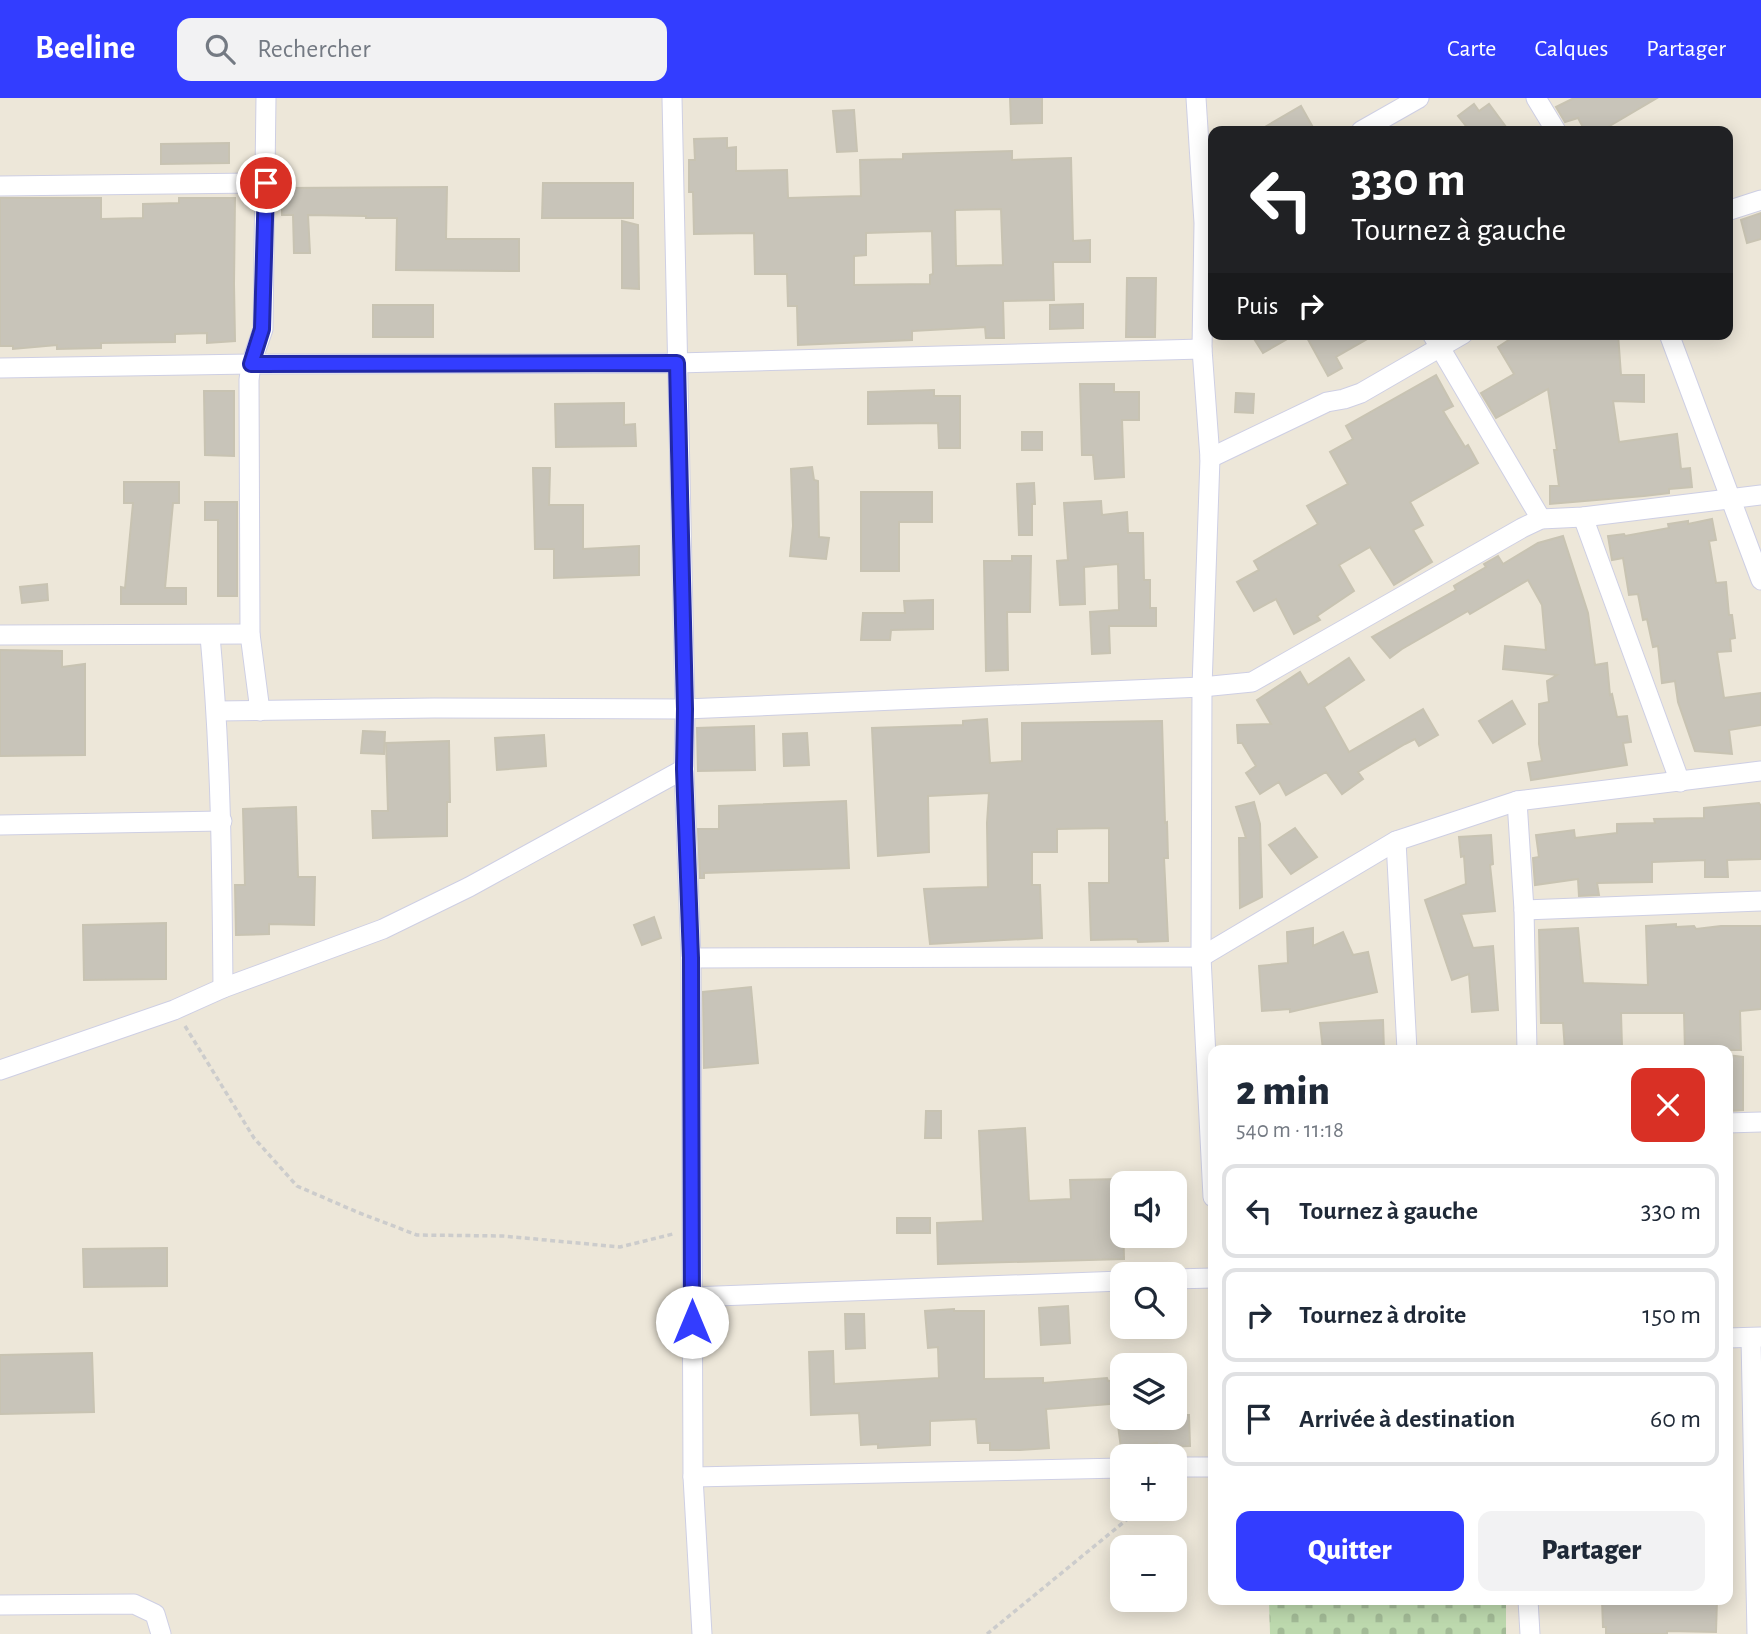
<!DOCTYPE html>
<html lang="fr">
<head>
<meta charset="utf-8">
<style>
  :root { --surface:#fff; --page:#f2f2f3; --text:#1f2937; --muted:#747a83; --line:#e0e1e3; --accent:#333dff }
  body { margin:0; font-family:"Alegreya Sans",sans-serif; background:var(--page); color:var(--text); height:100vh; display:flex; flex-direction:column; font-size:26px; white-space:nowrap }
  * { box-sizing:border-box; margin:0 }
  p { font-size:23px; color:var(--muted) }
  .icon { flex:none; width:38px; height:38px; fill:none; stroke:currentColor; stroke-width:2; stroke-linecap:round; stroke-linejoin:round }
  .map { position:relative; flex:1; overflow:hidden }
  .drawer { position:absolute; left:1208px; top:947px; width:525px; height:560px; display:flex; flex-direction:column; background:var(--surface); border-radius:14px; box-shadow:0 4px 18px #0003 }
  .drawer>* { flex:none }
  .guide { position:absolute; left:1208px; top:28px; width:525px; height:214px; border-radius:14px; box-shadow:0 4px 18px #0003; background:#202124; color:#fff; overflow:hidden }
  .controls { position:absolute; left:1110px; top:1073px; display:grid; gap:14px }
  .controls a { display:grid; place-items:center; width:77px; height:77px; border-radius:14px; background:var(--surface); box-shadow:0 4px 18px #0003; font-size:35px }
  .pin { position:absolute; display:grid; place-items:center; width:60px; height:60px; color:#fff; margin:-30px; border:4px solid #fff; border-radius:50%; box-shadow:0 2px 7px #0007 }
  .me { position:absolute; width:77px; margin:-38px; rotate:0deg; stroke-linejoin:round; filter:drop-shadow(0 0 5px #0008) }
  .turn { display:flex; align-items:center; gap:24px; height:147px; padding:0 28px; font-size:32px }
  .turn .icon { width:91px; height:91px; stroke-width:2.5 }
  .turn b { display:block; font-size:49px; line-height:60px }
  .then { display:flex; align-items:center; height:66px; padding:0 28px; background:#0003; gap:14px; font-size:26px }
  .round { display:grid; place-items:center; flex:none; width:74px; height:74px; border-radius:14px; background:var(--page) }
  .headline { display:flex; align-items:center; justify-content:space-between; height:119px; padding:0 28px }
  h1 { font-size:42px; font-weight:800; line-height:52px }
  .button { display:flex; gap:14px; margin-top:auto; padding:14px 28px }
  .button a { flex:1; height:80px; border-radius:14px; background:var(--accent); color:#fff; font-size:28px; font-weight:800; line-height:80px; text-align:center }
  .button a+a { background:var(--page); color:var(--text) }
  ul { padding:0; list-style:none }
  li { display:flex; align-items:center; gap:21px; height:94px; margin:0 14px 10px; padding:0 14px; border:4px solid var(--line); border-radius:14px }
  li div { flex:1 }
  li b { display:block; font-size:26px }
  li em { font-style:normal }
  header { display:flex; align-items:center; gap:42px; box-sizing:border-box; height:98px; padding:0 35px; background:var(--accent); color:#fff }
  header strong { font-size:33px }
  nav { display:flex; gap:38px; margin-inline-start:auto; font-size:24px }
  .search { width:490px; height:63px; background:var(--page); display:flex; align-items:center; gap:18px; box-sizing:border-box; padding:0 24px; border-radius:14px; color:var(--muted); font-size:26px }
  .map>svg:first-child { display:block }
  .cemetery { fill:url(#cemetery-stones) }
  .building { fill:#c8c4b9; stroke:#c8c3b2; stroke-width:2; fill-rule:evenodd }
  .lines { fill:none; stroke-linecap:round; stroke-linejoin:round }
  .street-casing { stroke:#cecfe4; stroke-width:21 }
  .path { stroke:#ccc; stroke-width:3.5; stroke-dasharray:5 3.5; stroke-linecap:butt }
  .street { stroke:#fff; stroke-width:19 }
  .route-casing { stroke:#2128a6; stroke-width:18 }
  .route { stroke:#333dff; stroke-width:12 }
</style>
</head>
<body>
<header>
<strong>Beeline</strong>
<div class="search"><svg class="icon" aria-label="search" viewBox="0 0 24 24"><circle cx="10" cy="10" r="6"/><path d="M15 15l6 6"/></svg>Rechercher</div>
<nav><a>Carte</a><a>Calques</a><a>Partager</a></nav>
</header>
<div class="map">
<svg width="1761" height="1536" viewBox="0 0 1761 1536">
  <defs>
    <pattern id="cemetery-stones" width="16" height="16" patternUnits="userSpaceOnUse" patternTransform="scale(1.75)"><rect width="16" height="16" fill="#bdd9ae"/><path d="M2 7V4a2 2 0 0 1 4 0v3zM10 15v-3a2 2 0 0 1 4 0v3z" fill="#a2ba96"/></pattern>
  </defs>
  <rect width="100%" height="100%" fill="#ede7d9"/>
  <path class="cemetery" d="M 1269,1502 L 1506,1502 L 1506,1536 L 1270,1536 Z"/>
  <g class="building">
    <path d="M 1010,0 L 1042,0 L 1042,25 L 1011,26 Z"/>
    <path d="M 1574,0 L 1657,0 L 1601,33 L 1585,33 L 1578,20 L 1565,24 L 1556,9 Z"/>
    <path d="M 1474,6 L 1479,13 L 1489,6 L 1509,33 L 1470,33 L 1458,18 Z"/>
    <path d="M 1301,8 L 1315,33 L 1258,33 Z"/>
    <path d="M 854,12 L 857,53 L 837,54 L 833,13 Z"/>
    <path d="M 727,40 L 727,50 L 736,49 L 736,73 L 787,72 L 788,100 L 861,98 L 860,62 L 903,61 L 903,56 L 1012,53 L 1012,62 L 1071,60 L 1073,143 L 1090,142 L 1090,164 L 1053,164 L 1054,202 L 1003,203 L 1004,240 L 986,240 L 985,229 L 912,233 L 912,242 L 798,247 L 797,208 L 788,208 L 787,176 L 755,176 L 754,135 L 694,136 L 693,94 L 689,94 L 689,62 L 695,62 L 694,41 ZM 1001,111 L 1003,167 L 956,168 L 955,112 ZM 932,133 L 933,176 L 930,177 L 930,186 L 854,187 L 854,158 L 866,157 L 866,135 Z"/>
    <path d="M 229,45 L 229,65 L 161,66 L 161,46 Z"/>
    <path d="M 543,85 L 633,85 L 633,120 L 542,120 Z"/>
    <path d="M 447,89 L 446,141 L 519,141 L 519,173 L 396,172 L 397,120 L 366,120 L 366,118 L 308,117 L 310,155 L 294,155 L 293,117 L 282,117 L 282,90 Z"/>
    <path d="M 0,100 L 101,100 L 101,121 L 143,120 L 143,106 L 179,105 L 179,100 L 235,100 L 234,186 L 235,243 L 207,245 L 207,235 L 175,236 L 175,244 L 101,245 L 101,250 L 57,251 L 57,247 L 13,251 L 13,248 L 0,248 Z"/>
    <path d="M 1761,115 L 1761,141 L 1747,145 L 1741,122 Z"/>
    <path d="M 622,123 L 638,127 L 639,191 L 622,190 Z"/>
    <path d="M 1127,180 L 1156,180 L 1155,239 L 1126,239 Z"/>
    <path d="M 1083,206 L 1083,230 L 1050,231 L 1050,207 Z"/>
    <rect x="373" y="207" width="60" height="32"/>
    <path d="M 1251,236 L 1296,236 L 1263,255 Z"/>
    <path d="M 1305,236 L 1376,236 L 1336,259 L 1342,270 L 1328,278 Z"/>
    <path d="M 1518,236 L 1618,236 L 1621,277 L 1644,277 L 1644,304 L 1613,303 L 1619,344 L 1677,336 L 1681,371 L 1690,370 L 1692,389 L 1669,391 L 1669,395 L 1644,398 L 1550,406 L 1550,388 L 1559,388 L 1554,352 L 1557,352 L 1548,291 L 1496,320 L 1481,295 L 1514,276 L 1498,249 Z"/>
    <path d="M 1436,277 L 1453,308 L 1443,313 L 1465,349 L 1468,347 L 1478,365 L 1410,404 L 1423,427 L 1413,432 L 1432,464 L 1394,487 L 1370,449 L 1339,467 L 1354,493 L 1317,518 L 1320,522 L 1294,536 L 1276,501 L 1254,513 L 1237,484 L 1259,472 L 1254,463 L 1318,426 L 1307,408 L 1348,386 L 1330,354 L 1353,341 L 1346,328 Z"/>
    <path d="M 1080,286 L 1114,286 L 1114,294 L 1139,294 L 1139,322 L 1122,322 L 1124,379 L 1095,381 L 1093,357 L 1082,357 Z"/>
    <path d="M 934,292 L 934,298 L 960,298 L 960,350 L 939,350 L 938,325 L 868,326 L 868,294 Z"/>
    <path d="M 204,293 L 234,293 L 234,358 L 205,357 Z"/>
    <path d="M 1236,295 L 1254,296 L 1253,315 L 1235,314 Z"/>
    <path d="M 624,305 L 624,327 L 635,326 L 636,348 L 556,349 L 555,306 Z"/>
    <rect x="1022" y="334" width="20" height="18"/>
    <path d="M 812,369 L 814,382 L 818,383 L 819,439 L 829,440 L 826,461 L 790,458 L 793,428 L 791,371 Z"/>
    <path d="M 533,370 L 550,370 L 549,407 L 583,407 L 583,451 L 639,448 L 639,477 L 554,480 L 554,451 L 535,451 Z"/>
    <path d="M 124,384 L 179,384 L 179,405 L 173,405 L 165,490 L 186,490 L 186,506 L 121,506 L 121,489 L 125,490 L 133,405 L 124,405 Z"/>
    <path d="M 1034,385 L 1035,406 L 1032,406 L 1032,437 L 1019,437 L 1017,386 Z"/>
    <path d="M 861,394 L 932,394 L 932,424 L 899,424 L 899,473 L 861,473 Z"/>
    <path d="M 1101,403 L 1102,417 L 1127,414 L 1128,435 L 1143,435 L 1144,482 L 1150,482 L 1150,510 L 1156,510 L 1156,528 L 1109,528 L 1110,555 L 1092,556 L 1090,514 L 1119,512 L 1118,466 L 1084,469 L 1085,506 L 1060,507 L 1057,463 L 1068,462 L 1064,405 Z"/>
    <path d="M 205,404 L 237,404 L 237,498 L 218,498 L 218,422 L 205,422 Z"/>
    <path d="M 1712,421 L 1716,442 L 1709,443 L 1716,485 L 1726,484 L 1729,517 L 1732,517 L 1735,540 L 1730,541 L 1731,553 L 1717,554 L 1724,600 L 1761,595 L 1761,627 L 1729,632 L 1732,656 L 1695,653 L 1678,604 L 1675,583 L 1662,585 L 1658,548 L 1653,549 L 1647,521 L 1643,522 L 1638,496 L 1629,497 L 1623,460 L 1612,462 L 1608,438 L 1624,436 L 1625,438 L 1669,430 L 1668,426 L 1688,423 L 1688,426 Z"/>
    <path d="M 1563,438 L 1588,515 L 1595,567 L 1607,565 L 1610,597 L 1612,596 L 1617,619 L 1627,618 L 1631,644 L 1623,645 L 1627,667 L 1531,682 L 1528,665 L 1542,663 L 1539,646 L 1539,606 L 1549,604 L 1547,583 L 1557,577 L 1503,571 L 1505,548 L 1546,552 L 1542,507 L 1528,482 L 1470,516 L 1468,513 L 1402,551 L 1390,560 L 1372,539 L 1456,492 L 1454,488 L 1486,469 L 1484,466 L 1498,458 L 1503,466 L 1538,445 Z"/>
    <path d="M 1012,458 L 1031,458 L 1030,514 L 1007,514 L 1008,572 L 986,573 L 984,463 L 1012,463 Z"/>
    <path d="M 47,486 L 48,502 L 22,505 L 20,489 Z"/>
    <path d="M 933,502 L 933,531 L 891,532 L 890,542 L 861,542 L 863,515 L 905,515 L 904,503 Z"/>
    <path d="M 0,552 L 62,553 L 62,569 L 85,566 L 85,657 L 0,658 Z"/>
    <path d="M 1349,560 L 1364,582 L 1324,609 L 1349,654 L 1423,611 L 1438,637 L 1419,648 L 1415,641 L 1405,646 L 1358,674 L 1363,681 L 1342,696 L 1326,674 L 1286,697 L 1279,684 L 1260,696 L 1246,675 L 1256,668 L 1242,645 L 1238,645 L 1237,627 L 1271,626 L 1257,602 L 1300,574 L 1308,587 Z"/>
    <path d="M 1512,603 L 1525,626 L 1493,645 L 1479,623 Z"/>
    <path d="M 987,621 L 990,665 L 1022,663 L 1022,625 L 1162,623 L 1165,725 L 1167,724 L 1168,760 L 1164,760 L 1168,843 L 1138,844 L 1137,841 L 1091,842 L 1089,785 L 1109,785 L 1109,730 L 1057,731 L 1057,754 L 1032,754 L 1032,787 L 1040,787 L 1042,840 L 930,846 L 924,791 L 988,789 L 987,725 L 989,695 L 928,698 L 929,754 L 878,758 L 872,630 L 963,627 L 963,623 Z"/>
    <path d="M 754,628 L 755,672 L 698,673 L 697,630 Z"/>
    <path d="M 363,633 L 385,634 L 384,656 L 361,655 Z"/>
    <path d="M 807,635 L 809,667 L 784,668 L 783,636 Z"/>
    <path d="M 544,637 L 546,668 L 497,672 L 495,640 Z"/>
    <path d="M 449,643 L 450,704 L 447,704 L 447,738 L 373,740 L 372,713 L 388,713 L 386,645 Z"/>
    <path d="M 846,703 L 849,770 L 704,775 L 704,780 L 700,780 L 698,731 L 719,731 L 719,708 Z"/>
    <path d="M 1254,704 L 1260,726 L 1262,799 L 1240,810 L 1239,740 L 1246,740 L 1236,709 Z"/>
    <path d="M 1759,705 L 1761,708 L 1761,761 L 1727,762 L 1728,779 L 1705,779 L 1705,762 L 1652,764 L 1652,784 L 1597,785 L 1599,797 L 1579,798 L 1578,781 L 1535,787 L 1533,760 L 1539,759 L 1536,737 L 1574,732 L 1575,740 L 1617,735 L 1617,726 L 1655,725 L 1654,721 L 1704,720 L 1704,710 Z"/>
    <path d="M 296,709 L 298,779 L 315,779 L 314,827 L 269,826 L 269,836 L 236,837 L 235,787 L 245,787 L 243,711 Z"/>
    <path d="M 1295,730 L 1317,759 L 1291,776 L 1269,747 Z"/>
    <path d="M 1491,737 L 1493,766 L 1490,767 L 1495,813 L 1461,816 L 1473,850 L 1493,848 L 1498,912 L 1472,914 L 1469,876 L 1452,882 L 1425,802 L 1466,786 L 1464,758 L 1461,759 L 1459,739 Z"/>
    <path d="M 654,819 L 661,840 L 642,847 L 634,827 Z"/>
    <path d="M 166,825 L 166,881 L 84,882 L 83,827 Z"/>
    <path d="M 1676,826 L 1676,829 L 1694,828 L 1696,831 L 1721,828 L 1761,828 L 1761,911 L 1740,913 L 1741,952 L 1685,952 L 1684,915 L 1621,915 L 1622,949 L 1565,952 L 1563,925 L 1541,925 L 1539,832 L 1578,830 L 1583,885 L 1648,887 L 1646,828 Z"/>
    <path d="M 1313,830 L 1313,848 L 1343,834 L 1353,857 L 1368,854 L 1377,894 L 1290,914 L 1290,911 L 1262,913 L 1259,868 L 1288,865 L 1287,834 Z"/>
    <path d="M 751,889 L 758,965 L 704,970 L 703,894 Z"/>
    <path d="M 1383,922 L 1384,952 L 1323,952 L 1320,925 Z"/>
    <path d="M 1727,957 L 1743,959 L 1743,1012 L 1729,1013 Z"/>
    <path d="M 926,1013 L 941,1013 L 941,1040 L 925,1040 Z"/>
    <path d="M 1025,1030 L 1029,1103 L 1071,1101 L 1070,1082 L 1122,1081 L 1124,1161 L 938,1166 L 937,1125 L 983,1123 L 979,1033 Z"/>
    <rect x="897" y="1120" width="33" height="15"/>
    <path d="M 167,1150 L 167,1188 L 84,1189 L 83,1151 Z"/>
    <path d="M 1068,1208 L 1070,1245 L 1041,1247 L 1039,1210 Z"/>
    <path d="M 954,1211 L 954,1213 L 984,1213 L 984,1281 L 1043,1280 L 1043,1285 L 1107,1280 L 1108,1283 L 1122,1282 L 1122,1305 L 1046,1311 L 1049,1350 L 1020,1352 L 990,1352 L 990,1345 L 978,1345 L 976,1321 L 930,1323 L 930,1347 L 878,1350 L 878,1346 L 861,1347 L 859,1315 L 811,1317 L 809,1254 L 833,1253 L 834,1286 L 939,1280 L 938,1249 L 928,1250 L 925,1213 Z"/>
    <path d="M 845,1216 L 864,1216 L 865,1250 L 846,1251 Z"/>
    <path d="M 92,1255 L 94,1314 L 0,1316 L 0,1257 Z"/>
    <path d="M 1174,1317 L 1189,1317 L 1190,1348 L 1157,1349 L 1157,1345 L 1121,1350 L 1117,1320 L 1174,1320 Z"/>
    <path d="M 1602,1502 L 1717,1502 L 1716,1534 L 1667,1533 L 1667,1536 L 1606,1536 L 1606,1529 L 1603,1529 Z"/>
  </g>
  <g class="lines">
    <g class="street-casing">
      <g id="street">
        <path d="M 672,0 L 685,611 L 684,671 L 691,860 L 693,1379 L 702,1536"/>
        <path d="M 1196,0 L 1204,125 L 1202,251 L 1210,360 L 1202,589 L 1201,859 L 1213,1099"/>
        <path d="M 1536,0 L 1556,33"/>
        <path d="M 1361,33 L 1419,0"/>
        <path d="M 0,88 L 266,85"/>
        <path d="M 1727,113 L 1761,102"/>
        <path d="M 1432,236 L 1541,421"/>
        <path d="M 1669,236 L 1761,482"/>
        <path d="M 0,270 L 251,266 L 677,265 L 1202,251"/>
        <path d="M 1210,360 L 1327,304 L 1344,301 L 1361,295 L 1463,236"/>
        <path d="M 1583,419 L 1680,684"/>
        <path d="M 0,537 L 250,536"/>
        <path d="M 210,538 C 221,655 222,772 223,890"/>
        <path d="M 217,613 L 434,610 L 685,611 L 1202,589 L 1252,584 L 1522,430 L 1541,421 L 1583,419 L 1761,397"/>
        <path d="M 260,613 L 250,536 L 249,282 L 251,266 L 263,231 L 266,0"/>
        <path d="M 1517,703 L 1524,812 L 1527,952"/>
        <path d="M 0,727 L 222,723"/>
        <path d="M 1396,743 L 1407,952"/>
        <path d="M 1524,812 L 1761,803"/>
        <path d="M 691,860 L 1201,859 L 1396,743 L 1517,703 L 1761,673"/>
        <path d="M 0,972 L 174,912 L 223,890 L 383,831 L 469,789 L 684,671"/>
        <path d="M 1727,1025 L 1761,1024"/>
        <path d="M 1174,1181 L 1213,1180"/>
        <path d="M 691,1199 L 1122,1183"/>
        <path d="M 1727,1240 L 1761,1239"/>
        <path d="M 1751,1240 L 1757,1536"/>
        <path d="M 1174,1369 L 1213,1369"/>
        <path d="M 693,1379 L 1122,1370"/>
        <path d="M 1528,1502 L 1530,1536"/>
        <path d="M 0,1507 L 134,1506 L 155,1516 L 161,1536"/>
      </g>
    </g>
    <g class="path">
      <path d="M 185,928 L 254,1040 L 297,1088 L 357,1114 L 417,1137 L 503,1138 L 620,1149 L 673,1136"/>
      <path d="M 987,1536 L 1141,1410"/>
    </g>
    <use href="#street" class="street"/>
  </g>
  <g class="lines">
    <g class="route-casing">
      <path id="route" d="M 266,85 L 262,231 L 251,266 L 677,265 L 685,611 L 684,671 L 691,860 L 692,1224"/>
    </g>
    <use href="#route" class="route"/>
  </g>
</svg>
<div class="controls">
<a><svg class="icon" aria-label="sound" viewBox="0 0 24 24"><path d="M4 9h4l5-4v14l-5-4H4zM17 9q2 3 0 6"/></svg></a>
<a><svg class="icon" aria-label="search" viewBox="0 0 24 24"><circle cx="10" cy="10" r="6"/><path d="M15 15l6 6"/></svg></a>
<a><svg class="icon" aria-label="layers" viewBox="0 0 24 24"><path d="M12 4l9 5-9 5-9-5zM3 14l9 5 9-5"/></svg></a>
<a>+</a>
<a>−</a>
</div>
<div class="pin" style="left:266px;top:85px;background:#d93025"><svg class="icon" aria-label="arrive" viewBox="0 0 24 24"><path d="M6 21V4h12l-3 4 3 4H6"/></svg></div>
<svg class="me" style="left:692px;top:1224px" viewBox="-20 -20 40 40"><circle r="19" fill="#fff"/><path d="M0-13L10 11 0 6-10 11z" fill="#333dff"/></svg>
<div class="guide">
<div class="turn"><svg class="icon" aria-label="left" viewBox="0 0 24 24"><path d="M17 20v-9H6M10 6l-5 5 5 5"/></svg><div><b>330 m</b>Tournez à gauche</div></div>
<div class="then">Puis<svg class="icon" aria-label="right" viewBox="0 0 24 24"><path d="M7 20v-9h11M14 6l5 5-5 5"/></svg></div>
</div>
<section class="drawer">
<div class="headline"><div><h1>2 min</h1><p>540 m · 11:18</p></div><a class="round" style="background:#d93025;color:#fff"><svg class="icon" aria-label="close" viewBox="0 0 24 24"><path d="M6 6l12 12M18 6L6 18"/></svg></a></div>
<ul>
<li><svg class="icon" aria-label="left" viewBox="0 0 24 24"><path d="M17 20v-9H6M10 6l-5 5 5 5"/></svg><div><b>Tournez à gauche</b></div><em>330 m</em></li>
<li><svg class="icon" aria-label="right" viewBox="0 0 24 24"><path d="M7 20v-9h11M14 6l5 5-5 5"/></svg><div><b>Tournez à droite</b></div><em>150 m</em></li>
<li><svg class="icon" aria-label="arrive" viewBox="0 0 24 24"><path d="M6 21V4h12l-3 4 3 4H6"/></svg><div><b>Arrivée à destination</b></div><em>60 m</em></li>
</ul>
<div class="button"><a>Quitter</a><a>Partager</a></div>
</section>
</div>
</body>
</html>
